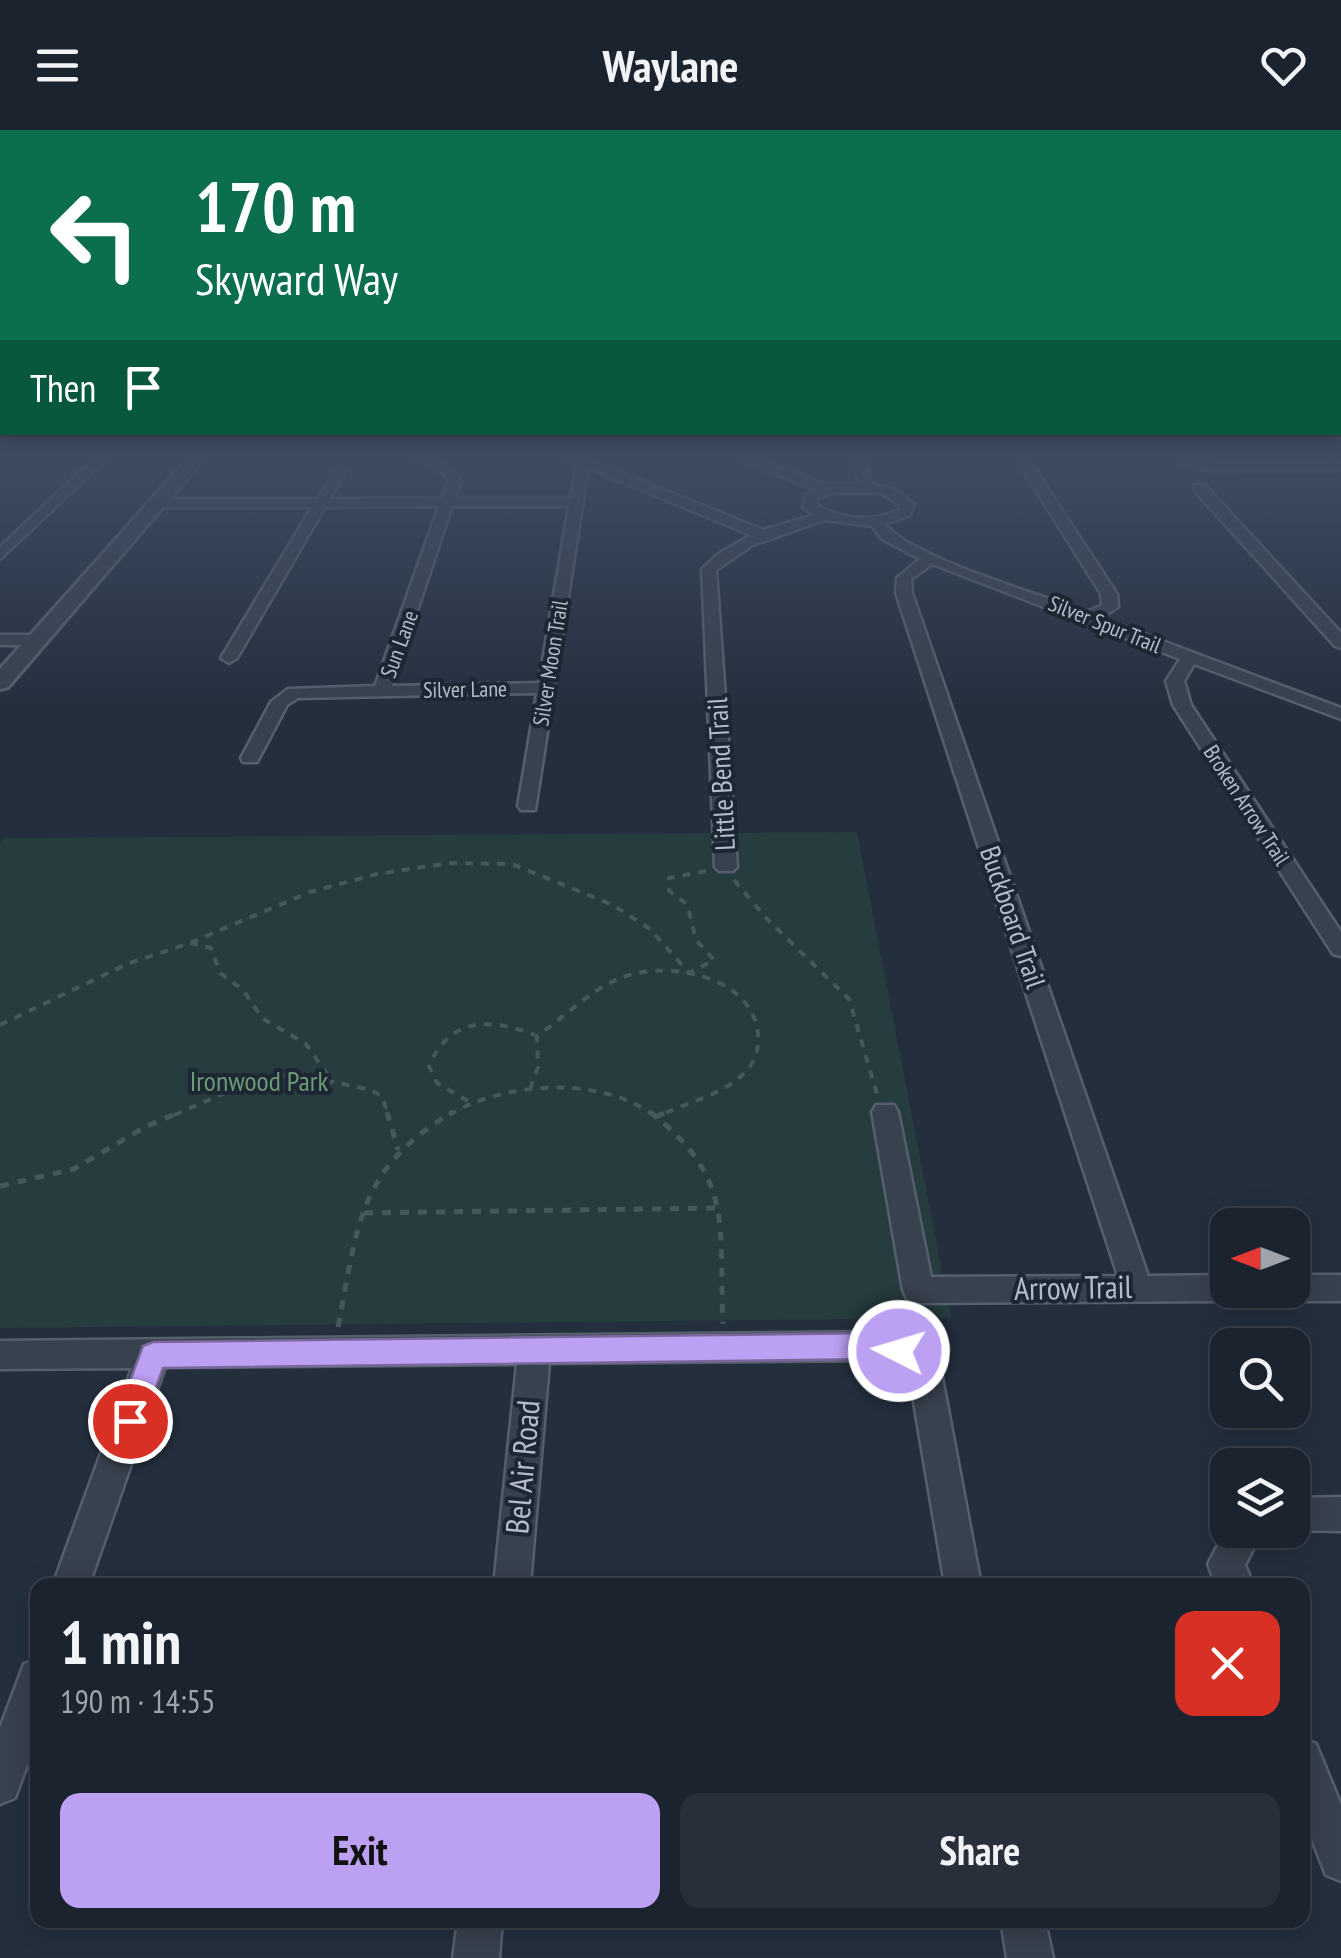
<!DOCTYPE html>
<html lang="en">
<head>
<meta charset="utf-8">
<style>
  :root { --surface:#1b232e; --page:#282f3a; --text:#f1f3f6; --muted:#a0a4aa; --line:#39404a; --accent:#bca0f2 }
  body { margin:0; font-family:"PT Sans Narrow",sans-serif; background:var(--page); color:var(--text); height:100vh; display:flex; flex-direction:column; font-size:38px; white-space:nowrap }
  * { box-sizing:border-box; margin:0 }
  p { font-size:32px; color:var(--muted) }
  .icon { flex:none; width:55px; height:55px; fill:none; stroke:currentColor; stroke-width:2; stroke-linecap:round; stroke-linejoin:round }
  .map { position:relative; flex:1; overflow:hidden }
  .panel { position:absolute; left:30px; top:1448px; width:1280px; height:350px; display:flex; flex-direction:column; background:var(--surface); border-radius:20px; box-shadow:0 5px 25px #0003,0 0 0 2px var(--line) }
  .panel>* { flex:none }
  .top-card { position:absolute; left:0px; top:0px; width:1342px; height:305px; box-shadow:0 5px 25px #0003,0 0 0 2px var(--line); background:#0b6e4f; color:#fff; overflow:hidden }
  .needle { width:65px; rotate:270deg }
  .tools { position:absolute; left:1210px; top:1078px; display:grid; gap:20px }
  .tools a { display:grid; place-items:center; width:100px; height:100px; border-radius:20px; background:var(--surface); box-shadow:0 5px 25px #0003,0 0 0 2px var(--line); font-size:50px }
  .pin { position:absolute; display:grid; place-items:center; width:85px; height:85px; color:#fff; margin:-42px; border:5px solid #fff; border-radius:50%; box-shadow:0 2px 10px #0007 }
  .me { position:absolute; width:110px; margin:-55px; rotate:275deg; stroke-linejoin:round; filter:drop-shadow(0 0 8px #0008) }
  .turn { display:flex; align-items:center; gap:35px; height:210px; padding:0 30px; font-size:45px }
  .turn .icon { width:130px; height:130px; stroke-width:2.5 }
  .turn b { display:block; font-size:70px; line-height:85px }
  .then { display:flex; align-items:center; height:95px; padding:0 30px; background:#0003; gap:20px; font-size:38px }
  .round { display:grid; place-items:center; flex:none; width:105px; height:105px; border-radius:20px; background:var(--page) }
  .head { display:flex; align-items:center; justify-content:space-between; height:170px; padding:0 30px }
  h1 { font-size:60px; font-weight:700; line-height:75px }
  .cta { display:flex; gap:20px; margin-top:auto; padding:20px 30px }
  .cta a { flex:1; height:115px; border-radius:20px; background:var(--accent); color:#111; font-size:40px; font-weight:700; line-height:115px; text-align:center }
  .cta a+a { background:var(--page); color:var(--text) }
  header { display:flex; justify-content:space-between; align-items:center; height:130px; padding:0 30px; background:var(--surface); font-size:45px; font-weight:700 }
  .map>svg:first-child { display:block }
  .green { fill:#263c3f }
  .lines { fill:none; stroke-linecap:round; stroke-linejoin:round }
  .minor-casing { stroke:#565f6c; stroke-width:5 }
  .tertiary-casing { stroke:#565f6c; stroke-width:6 }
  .path-far1 { stroke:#44595c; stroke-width:4; stroke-dasharray:8 8; stroke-linecap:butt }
  .path { stroke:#44595c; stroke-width:5; stroke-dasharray:9 9; stroke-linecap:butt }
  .minor { fill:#38414e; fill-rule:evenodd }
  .tertiary { fill:#38414e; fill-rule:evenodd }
  .route { fill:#bca0f2; stroke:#7a689d; stroke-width:2.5 }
  .labels { text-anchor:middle; stroke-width:8; stroke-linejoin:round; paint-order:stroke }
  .far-street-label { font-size:22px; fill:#b4bcc9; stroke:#1d2633 }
  .street-label { font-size:28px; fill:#b4bcc9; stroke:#1d2633 }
  .park-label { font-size:28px; fill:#6b9a76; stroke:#1d2633 }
  .near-street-label { font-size:32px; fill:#b4bcc9; stroke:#1d2633 }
</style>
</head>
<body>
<header><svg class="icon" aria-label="menu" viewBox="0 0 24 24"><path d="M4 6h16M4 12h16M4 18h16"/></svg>Waylane<svg class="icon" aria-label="heart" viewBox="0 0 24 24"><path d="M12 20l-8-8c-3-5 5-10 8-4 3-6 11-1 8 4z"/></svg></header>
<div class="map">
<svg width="1341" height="1828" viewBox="0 0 1341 1828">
  <rect width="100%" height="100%" fill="#242f3e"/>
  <path class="green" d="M 857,702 L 951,1188 L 0,1198 L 0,714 L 4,708 Z"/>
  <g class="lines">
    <g class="minor-casing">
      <g id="minor">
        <path d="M 101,322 L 114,322 L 0,429 L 0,417 Z"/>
        <path d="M 402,322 C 424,321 448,332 461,350 L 455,368 L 571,368 L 577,333 L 554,322 L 570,322 L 763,400 L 814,385 L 803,377 L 806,364 L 816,360 L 722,322 L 738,322 L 824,354 L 860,354 L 849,322 L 861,322 L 872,354 L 895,360 L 914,374 L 910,385 L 885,394 C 911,428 1042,465 1087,482 L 1102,475 L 1101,464 L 1012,322 L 1024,322 L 1117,464 L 1118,477 L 1101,488 L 1341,578 L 1341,589 L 1194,534 L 1184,551 L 1191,575 L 1341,802 L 1341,826 L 1333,824 L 1173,575 L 1166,551 L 1180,529 L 932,434 L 911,449 L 912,463 L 1148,1146 L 1228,1145 L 1228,1160 L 1242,1160 L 1239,1167 L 1228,1171 L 918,1173 L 907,1169 L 903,1160 L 872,982 L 876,975 L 894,975 L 898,982 L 931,1147 L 1118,1146 L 896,463 L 897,448 L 920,429 L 882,409 L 872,396 L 825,390 L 753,415 L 716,440 L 737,737 L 733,741 L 719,741 L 715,737 L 702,439 L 717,425 L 751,405 L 588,338 L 535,680 L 521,680 L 518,676 L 537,563 L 298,568 L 287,575 L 257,632 L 243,632 L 241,628 L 271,572 L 288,559 L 375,556 L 439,376 L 325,377 L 237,528 L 229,533 L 221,528 L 312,377 L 157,377 L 150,373 L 157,369 L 317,369 L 339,338 L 345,342 L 330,369 L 442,368 L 449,350 L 443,343 ZM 852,362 L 880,363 L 900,375 L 899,380 C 871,392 843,390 817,375 L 817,369 L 831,363 ZM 452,376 L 569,376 L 539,553 L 392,556 Z"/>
        <path d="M 1182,326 L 1211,332 L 1341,333 L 1341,341 L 1211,340 L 1178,333 Z"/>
        <path d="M 1195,355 L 1205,355 L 1341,503 L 1341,518 L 1335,516 L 1195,361 Z"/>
        <path d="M 0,505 L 35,505 L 43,510 L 35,515 L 0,515 Z"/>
        <path d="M 1292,1145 L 1341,1145 L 1341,1171 L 1292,1171 L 1281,1167 L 1278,1160 L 1292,1160 Z"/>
        <path d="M 877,1202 L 933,1216 L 938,1226 L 981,1455 L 945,1455 L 908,1237 L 877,1230 L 549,1233 L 530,1455 L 494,1455 L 517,1234 L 165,1237 L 89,1455 L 53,1455 L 132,1238 L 0,1239 L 0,1211 Z"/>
        <path d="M 1341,1367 L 1341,1401 L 1286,1400 L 1292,1400 L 1292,1368 Z"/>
        <path d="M 1228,1396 L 1228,1400 L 1263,1400 L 1245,1435 L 1253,1455 L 1216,1455 L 1208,1434 Z"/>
        <path d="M 38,1529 L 38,1605 L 15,1668 L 0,1674 L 0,1598 L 24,1534 Z"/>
        <path d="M 1302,1608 L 1316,1614 L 1341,1675 L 1341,1751 L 1326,1745 L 1302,1684 Z"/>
        <path d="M 458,1790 L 502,1790 L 499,1828 L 453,1828 Z"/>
        <path d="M 1001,1790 L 1045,1790 L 1053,1828 L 1007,1828 Z"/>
      </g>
    </g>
    <g class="tertiary-casing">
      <path id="tertiary" d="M 194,322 L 210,322 L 8,557 L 0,559 L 0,539 Z"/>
    </g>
    <g class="path-far1">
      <path d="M 734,750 L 766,788 L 849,869 L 877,964"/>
      <path d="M 190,813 L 211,818 L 220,843 L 243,860 L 262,888 L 306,914 L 333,953"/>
      <path d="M 0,895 L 127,834 L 190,813 L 310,762 L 377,744 L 449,733 L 512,734 L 613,775 L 650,799 L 689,843 L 714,830 L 696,810 L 687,774 L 669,761 L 669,748 L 707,741"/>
      <path d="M 530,959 L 538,937 L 537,906 C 568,885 596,853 633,844 C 678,833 751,848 758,903 C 759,916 757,928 748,939 C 727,964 690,971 661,985"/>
      <path d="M 468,971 L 437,953 L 429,936 C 451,886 490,888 535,905"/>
      <path d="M 174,985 L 239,957 L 277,946 L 296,944 L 371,960 L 382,966 L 388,985"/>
      <path d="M 449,985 C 504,952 599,945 653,985"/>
    </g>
    <g class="path">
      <path d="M 387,982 L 398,1020"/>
      <path d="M 650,982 C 736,1049 718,1096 723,1194"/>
      <path d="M 656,987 L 666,982"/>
      <path d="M 0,1056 L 74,1039 L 145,997 L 180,982"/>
      <path d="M 364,1083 L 718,1078"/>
      <path d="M 338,1197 C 358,1096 357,1039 453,982"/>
    </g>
    <use href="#minor" class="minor"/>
    <use href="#tertiary" class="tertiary"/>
  </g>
  <linearGradient id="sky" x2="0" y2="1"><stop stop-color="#141a22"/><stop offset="0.56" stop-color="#3f4d63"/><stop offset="1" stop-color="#3f4d63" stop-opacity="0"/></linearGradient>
  <rect width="1341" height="578" fill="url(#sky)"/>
  <path class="route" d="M 877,1203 L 909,1212 L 914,1221 L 909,1230 L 899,1233 L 877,1229 L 163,1238 L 140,1301 L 130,1305 L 119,1301 L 115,1291 L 143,1216 L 153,1212 Z"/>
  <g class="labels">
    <g class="far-street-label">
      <text transform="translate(1105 494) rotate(22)" y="8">Silver Spur Trail</text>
      <text transform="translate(399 514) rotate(-70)" y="8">Sun Lane</text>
      <text transform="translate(550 533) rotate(-81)" y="8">Silver Moon Trail</text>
      <text transform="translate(465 559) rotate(-1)" y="8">Silver Lane</text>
      <text transform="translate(1247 675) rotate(57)" y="8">Broken Arrow Trail</text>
    </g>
    <g class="street-label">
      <text transform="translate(721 644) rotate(-93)" y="10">Little Bend Trail</text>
      <text transform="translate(1013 787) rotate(71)" y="10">Buckboard Trail</text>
    </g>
    <g class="park-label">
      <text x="259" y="961">Ironwood Park</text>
    </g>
    <g class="near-street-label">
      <text transform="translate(1073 1158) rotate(-1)" y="11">Arrow Trail</text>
      <text transform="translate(523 1337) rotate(-85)" y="11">Bel Air Road</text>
    </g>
  </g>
</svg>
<div class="tools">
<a><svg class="needle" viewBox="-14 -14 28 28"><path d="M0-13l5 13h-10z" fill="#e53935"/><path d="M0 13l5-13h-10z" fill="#a0a4aa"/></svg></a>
<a><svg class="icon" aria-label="search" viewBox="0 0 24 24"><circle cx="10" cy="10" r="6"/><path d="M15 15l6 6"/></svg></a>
<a><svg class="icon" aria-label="layers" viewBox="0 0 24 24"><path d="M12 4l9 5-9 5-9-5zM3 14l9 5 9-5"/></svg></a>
</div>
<div class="pin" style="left:130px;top:1291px;background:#d93025"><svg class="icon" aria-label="arrive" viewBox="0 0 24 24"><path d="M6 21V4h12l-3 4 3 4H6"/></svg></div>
<svg class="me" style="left:899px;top:1221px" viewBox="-20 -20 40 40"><circle r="17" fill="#bca0f2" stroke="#fff" stroke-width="3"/><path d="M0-11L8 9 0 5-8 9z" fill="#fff"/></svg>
<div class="top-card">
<div class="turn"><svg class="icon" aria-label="left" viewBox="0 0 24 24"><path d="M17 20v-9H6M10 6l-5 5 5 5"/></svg><div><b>170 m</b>Skyward Way</div></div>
<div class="then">Then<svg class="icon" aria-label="arrive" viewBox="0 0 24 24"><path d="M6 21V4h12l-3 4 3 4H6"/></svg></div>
</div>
<section class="panel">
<div class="head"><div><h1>1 min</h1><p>190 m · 14:55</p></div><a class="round" style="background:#d93025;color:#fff"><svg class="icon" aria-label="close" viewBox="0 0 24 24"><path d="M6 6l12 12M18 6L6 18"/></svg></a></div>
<div class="cta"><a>Exit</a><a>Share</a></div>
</section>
</div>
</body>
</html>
